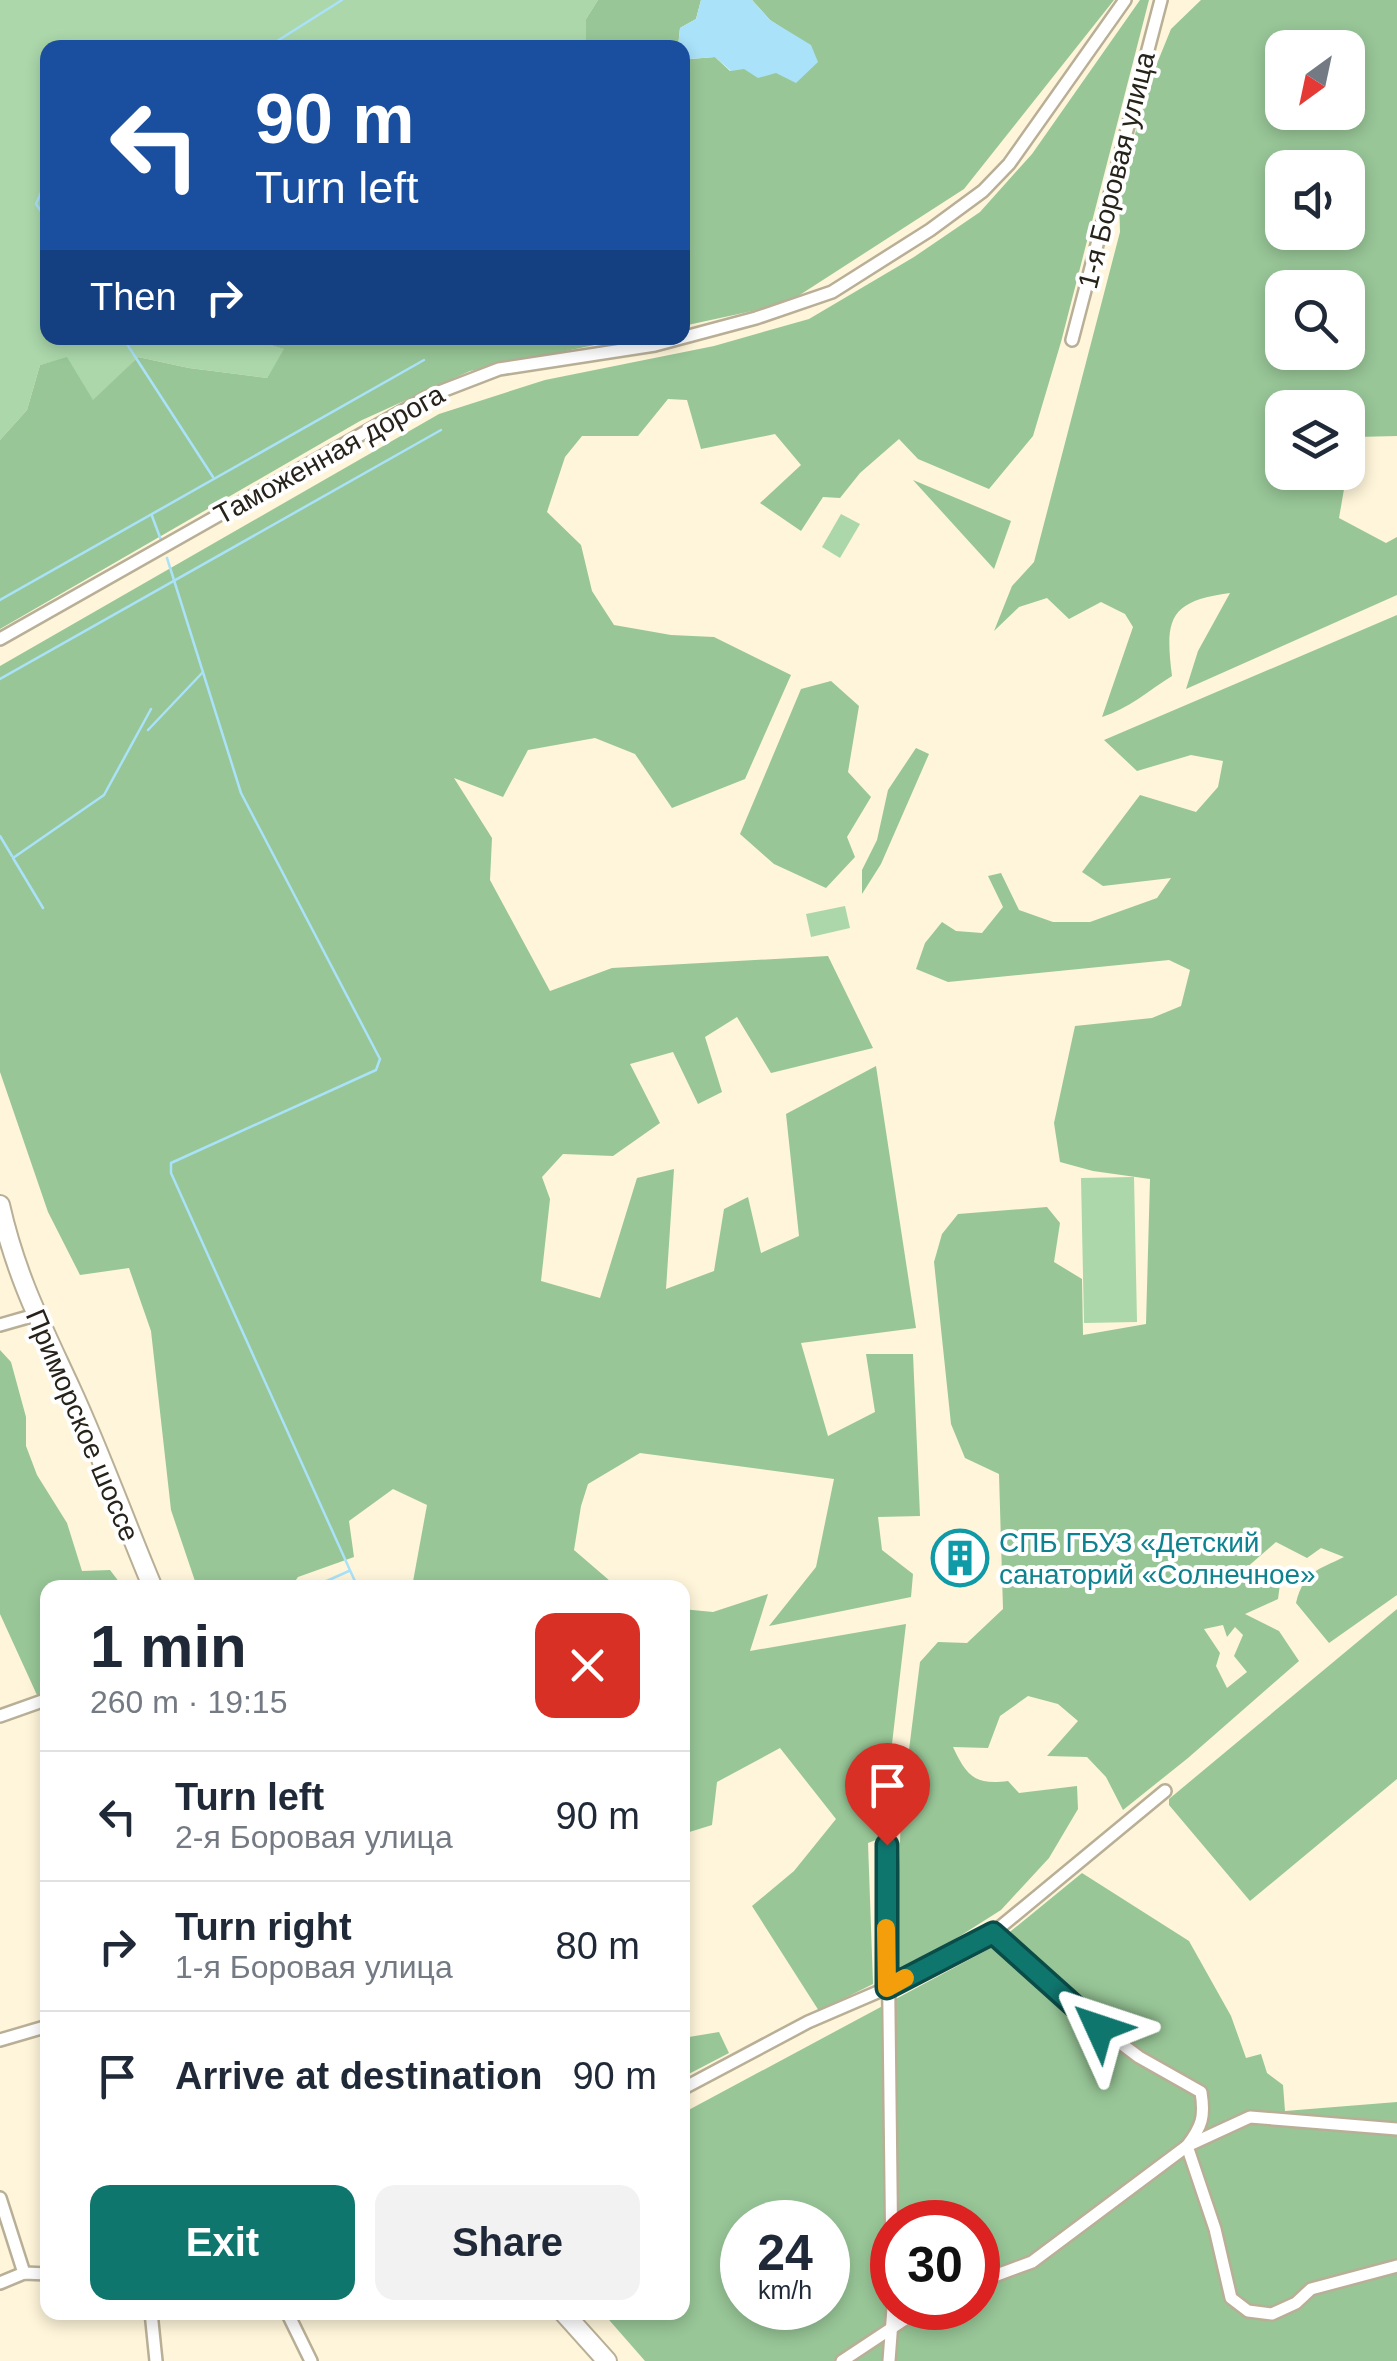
<!DOCTYPE html>
<html lang="en">
<head>
<meta charset="utf-8">
<style>
  :root { --surface:#fff; --page:#f2f2f3; --text:#1f2937; --muted:#747a83; --line:#e0e1e3; --accent:#0f766e }
  body { margin:0; font-family:Arial,sans-serif; background:var(--page); color:var(--text); height:100vh; display:flex; flex-direction:column; font-size:38px; white-space:nowrap }
  * { box-sizing:border-box; margin:0 }
  p { font-size:32px; color:var(--muted) }
  .icon { flex:none; width:55px; height:55px; fill:none; stroke:currentColor; stroke-width:2; stroke-linecap:round; stroke-linejoin:round }
  .map { position:relative; flex:1; overflow:hidden }
  .drawer { position:absolute; left:40px; top:1580px; width:650px; height:740px; display:flex; flex-direction:column; background:var(--surface); border-radius:20px; box-shadow:0 5px 15px #0003 }
  .drawer>* { flex:none }
  .banner { position:absolute; left:40px; top:40px; width:650px; height:305px; border-radius:20px; box-shadow:0 5px 15px #0003; background:#1a4fa0; color:#fff; overflow:hidden }
  .needle { width:65px; rotate:213deg }
  .buttons { position:absolute; left:1265px; top:30px; display:grid; gap:20px }
  .buttons a { display:grid; place-items:center; width:100px; height:100px; border-radius:20px; background:var(--surface); box-shadow:0 5px 15px #0003; font-size:50px }
  .speed { position:absolute; left:720px; top:2200px; display:flex; gap:20px; font-size:50px; font-weight:700; text-align:center }
  .speed>* { display:grid; place-content:center; width:130px; height:130px; border-radius:50%; background:var(--surface); box-shadow:0 5px 15px #0003; line-height:1 }
  .speed small { font-size:25px; font-weight:400 }
  .speed .limit { border:15px solid #d22; background:#fff; color:#111 }
  .pin { position:absolute; display:grid; place-items:center; width:85px; height:85px; color:#fff; margin:-102px -42px; border-radius:50% 50% 50% 0; rotate:-45deg; box-shadow:0 0 10px #0007 }
  .pin .icon { rotate:45deg }
  .me { position:absolute; width:110px; margin:-55px; rotate:312deg; stroke-linejoin:round; filter:drop-shadow(0 0 8px #0008) }
  .turn { display:flex; align-items:center; gap:35px; height:210px; padding:0 50px; font-size:45px }
  .turn .icon { width:130px; height:130px; stroke-width:2.5 }
  .turn b { display:block; font-size:70px; line-height:85px }
  .then { display:flex; align-items:center; height:95px; padding:0 50px; background:#0003; gap:20px; font-size:38px }
  .round { display:grid; place-items:center; flex:none; width:105px; height:105px; border-radius:20px; background:var(--page) }
  .head { display:flex; align-items:center; justify-content:space-between; height:170px; padding:0 50px }
  h1 { font-size:60px; font-weight:700; line-height:75px }
  .button { display:flex; gap:20px; margin-top:auto; padding:20px 50px }
  .button a { flex:1; height:115px; border-radius:20px; background:var(--accent); color:#fff; font-size:40px; font-weight:700; line-height:115px; text-align:center }
  .button a+a { background:var(--page); color:var(--text) }
  ul { padding:0; list-style:none }
  li { display:flex; align-items:center; gap:30px; height:130px; padding:0 50px; border-top:2px solid var(--line) }
  li div { flex:1 }
  li b { display:block; font-size:38px }
  li em { font-style:normal }
  .map>svg:first-child { display:block }
  .green { fill:#abd7aa }
  .forest { fill:#98c697; fill-rule:evenodd }
  .water { fill:#aae2f9 }
  .lines { fill:none; stroke-linecap:round; stroke-linejoin:round }
  .stream { stroke:#aae2f9; stroke-width:2.5 }
  .street-casing { stroke:#b8af96; stroke-width:16 }
  .primary-casing { stroke:#b8af96; stroke-width:22 }
  .street { stroke:#fff; stroke-width:11 }
  .primary { stroke:#fff; stroke-width:18 }
  .route-casing { stroke:#0a4d48; stroke-width:25 }
  .route { stroke:#0f766e; stroke-width:18 }
  .slow { stroke:#f59e0b; stroke-width:18 }
  .labels { text-anchor:middle; stroke-width:8; stroke-linejoin:round; paint-order:stroke }
  .street-label { font-size:28px; fill:#27231a; stroke:#fff }
  .culture-label { font-size:28px; fill:#0d838f; stroke:#fff; text-anchor:start }
</style>
</head>
<body>
<div class="map">
<svg width="1397" height="2361" viewBox="0 0 1397 2361">
  <rect width="100%" height="100%" fill="#fef5da"/>
  <g class="green">
    <path d="M 0,0 L 598,0 L 586,19 L 586,47 L 48,48 L 48,338 L 247,338 L 285,349 L 267,378 L 189,368 L 138,357 L 93,401 L 67,358 L 40,365 L 27,410 L 0,440 Z"/>
    <path d="M 841,514 L 860,524 L 840,558 L 822,547 Z"/>
    <path d="M 845,906 L 850,928 L 811,937 L 806,914 Z"/>
    <path d="M 1134,1177 L 1137,1322 L 1084,1323 L 1081,1178 Z"/>
  </g>
  <g class="forest">
    <path d="M 598,0 L 701,0 L 696,19 L 680,28 L 678,47 L 586,48 L 586,19 Z"/>
    <path d="M 752,0 L 1114,0 L 964,189 L 795,298 L 757,310 L 683,326 L 682,53 L 690,59 L 715,57 L 730,71 L 785,30 L 770,20 Z"/>
    <path d="M 1140,0 L 1149,0 L 1061,342 L 1033,436 L 989,489 L 918,459 L 899,439 L 860,473 L 840,498 L 823,497 L 801,531 L 760,503 L 801,465 L 775,434 L 701,449 L 687,400 L 668,399 L 638,436 L 582,436 L 565,457 L 547,512 L 581,545 L 592,591 L 614,625 L 671,635 L 714,637 L 791,675 L 745,779 L 672,808 L 635,754 L 595,738 L 528,750 L 503,797 L 454,778 L 492,838 L 490,880 L 550,991 L 612,968 L 828,956 L 873,1048 L 771,1073 L 737,1017 L 705,1037 L 722,1092 L 698,1104 L 673,1052 L 630,1064 L 660,1123 L 613,1156 L 563,1154 L 542,1177 L 550,1199 L 541,1281 L 600,1298 L 637,1178 L 674,1169 L 666,1289 L 714,1271 L 724,1209 L 748,1197 L 761,1253 L 799,1236 L 786,1114 L 876,1066 L 916,1328 L 801,1343 L 828,1436 L 875,1412 L 866,1354 L 913,1354 L 920,1516 L 878,1517 L 882,1550 L 913,1574 L 911,1597 L 769,1626 L 816,1567 L 834,1479 L 640,1453 L 588,1484 L 581,1506 L 574,1550 L 617,1587 L 412,1587 L 427,1505 L 393,1489 L 349,1521 L 354,1557 L 298,1577 L 291,1587 L 197,1587 L 171,1510 L 151,1331 L 129,1268 L 80,1275 L 48,1212 L 0,1072 L 0,666 L 439,414 L 545,380 L 714,346 L 809,319 L 914,257 L 980,212 L 1032,154 Z"/>
    <path d="M 1201,0 L 1397,0 L 1397,436 L 1356,437 L 1348,472 L 1348,408 L 1282,408 L 1282,472 L 1347,472 L 1339,518 L 1386,543 L 1397,537 L 1397,595 L 1186,689 L 1198,651 L 1230,593 C 1168,601 1165,620 1172,676 C 1148,691 1128,709 1102,717 L 1133,627 L 1125,614 L 1101,602 L 1069,619 L 1047,598 L 1019,607 L 994,631 L 1012,586 L 1034,562 L 1120,232 L 1119,196 L 1147,88 L 1171,29 ZM 1282,48 L 1348,48 L 1348,112 L 1282,112 ZM 1282,168 L 1348,168 L 1348,232 L 1282,232 ZM 1282,288 L 1348,288 L 1348,352 L 1282,352 Z"/>
    <path d="M 247,338 L 628,338 L 470,371 L 360,421 L 0,629 L 0,440 L 27,410 L 40,365 L 67,357 L 93,400 L 138,357 L 189,368 L 267,378 L 284,349 Z"/>
    <path d="M 913,480 L 1011,521 L 994,569 Z"/>
    <path d="M 1397,615 L 1397,1595 L 1329,1643 L 1296,1603 C 1304,1571 1318,1570 1344,1557 L 1321,1548 L 1307,1558 L 1276,1542 L 1237,1576 L 1280,1584 L 1278,1599 L 1245,1614 L 1279,1631 L 1299,1661 L 1188,1758 L 1123,1810 L 1106,1777 L 1087,1757 L 1047,1756 L 1078,1721 L 1058,1704 L 1028,1696 L 1000,1716 L 988,1748 L 953,1747 C 967,1777 975,1785 1008,1781 L 1019,1793 L 1077,1786 L 1078,1809 L 1049,1858 L 1001,1910 L 900,1974 L 896,1953 L 901,1814 L 920,1662 L 938,1642 L 967,1643 L 1003,1609 L 999,1474 L 965,1458 L 951,1424 L 934,1262 L 942,1234 L 958,1214 L 1047,1207 L 1060,1223 L 1054,1262 L 1082,1279 L 1083,1335 L 1146,1324 L 1150,1179 L 1093,1171 L 1060,1162 L 1054,1123 L 1075,1026 L 1152,1018 L 1181,1006 L 1190,970 L 1169,960 L 948,982 L 916,969 L 925,943 L 942,922 L 956,931 L 982,933 L 1003,907 L 988,876 L 1001,873 L 1019,910 L 1053,922 L 1090,922 L 1157,898 L 1171,878 L 1103,886 L 1082,872 L 1140,795 L 1196,812 L 1218,787 L 1223,761 L 1191,755 L 1137,771 L 1104,740 ZM 1223,1625 L 1227,1637 L 1235,1627 L 1243,1635 L 1234,1656 L 1247,1672 L 1227,1688 L 1216,1666 L 1220,1653 L 1204,1629 Z"/>
    <path d="M 831,681 L 859,706 L 848,772 L 871,797 L 847,837 L 855,857 L 826,888 L 774,864 L 740,834 L 801,689 Z"/>
    <path d="M 916,748 L 929,754 L 881,864 L 862,894 L 862,870 L 877,840 L 888,790 Z"/>
    <path d="M 0,1350 L 11,1362 L 26,1417 L 26,1446 L 37,1475 L 67,1523 L 82,1571 L 110,1570 L 123,1587 L 48,1588 L 47,1717 L 0,1614 Z"/>
    <path d="M 768,1594 L 750,1651 L 906,1624 L 881,1838 L 868,1843 L 873,1984 L 819,2011 L 752,1906 L 794,1871 L 836,1819 L 780,1748 L 717,1782 L 712,1825 L 683,1834 L 682,1609 L 713,1612 Z"/>
    <path d="M 1397,1609 L 1397,1779 L 1250,1901 L 1169,1805 L 1169,1799 Z"/>
    <path d="M 1082,1873 L 1189,1941 L 1231,2016 L 1246,2058 L 1261,2054 L 1267,2073 L 1283,2085 L 1285,2111 L 1397,2102 L 1397,2361 L 645,2361 L 603,2313 L 682,2312 L 683,2113 L 989,1949 ZM 742,2222 L 828,2222 L 828,2308 L 742,2308 ZM 892,2222 L 978,2222 L 978,2308 L 892,2308 Z"/>
    <path d="M 719,2032 L 729,2053 L 683,2077 L 683,2038 Z"/>
  </g>
  <path class="water" d="M 701,0 L 752,0 L 770,20 L 811,45 L 818,62 L 796,83 L 776,73 L 758,78 L 744,69 L 731,71 L 715,57 L 690,59 L 683,53 L 682,48 L 678,47 L 680,28 L 696,19 Z"/>
  <g class="lines">
    <g class="stream">
      <path d="M 266,48 L 342,0"/>
      <path d="M 48,185 L 43,188 L 36,204 L 48,221"/>
      <path d="M 123,338 L 213,477"/>
      <path d="M 152,516 L 161,540"/>
      <path d="M 167,558 L 241,793 L 380,1059 L 376,1070 L 171,1163 L 171,1173 L 358,1588"/>
      <path d="M 0,600 L 424,360"/>
      <path d="M 0,679 L 441,430"/>
      <path d="M 148,730 L 203,672"/>
      <path d="M 0,836 L 12,856"/>
      <path d="M 43,908 L 13,858 L 104,795 L 151,709"/>
      <path d="M 311,1588 L 349,1571"/>
    </g>
    <g class="street-casing">
      <g id="street">
        <path d="M 1072,340 L 1161,0"/>
        <path d="M 0,639 L 429,396 L 499,369 L 655,345 L 756,318 L 832,292 L 930,230 L 983,191 L 1009,164 L 1125,0"/>
        <path d="M 0,1325 L 35,1315"/>
        <path d="M 0,1716 L 48,1699"/>
        <path d="M 887,1845 L 892,2268"/>
        <path d="M 993,1933 L 1099,2027 L 1139,2057 L 1201,2092 C 1205,2117 1202,2126 1187,2146 L 1215,2229 L 1231,2298 L 1248,2311 L 1272,2314 L 1296,2303 L 1311,2289 L 1397,2266"/>
        <path d="M 0,2040 L 48,2026"/>
        <path d="M 682,2089 L 808,2022 L 887,1988 L 993,1933 L 1165,1791"/>
        <path d="M 0,2198 L 24,2273"/>
        <path d="M 978,2282 L 1032,2262 L 1187,2146 L 1250,2117 L 1397,2129"/>
        <path d="M 0,2283 L 24,2273 L 48,2274"/>
        <path d="M 151,2312 L 156,2361"/>
        <path d="M 287,2312 L 311,2361"/>
        <path d="M 842,2361 L 922,2308"/>
        <path d="M 889,2361 L 893,2308"/>
      </g>
    </g>
    <g class="primary-casing">
      <g id="primary">
        <path d="M 0,1205 C 16,1276 41,1324 71,1389 C 101,1454 125,1522 153,1588"/>
        <path d="M 563,2312 L 607,2361"/>
      </g>
    </g>
    <use href="#street" class="street"/>
    <use href="#primary" class="primary"/>
  </g>
  <g class="lines">
    <g class="route-casing">
      <path id="route" d="M 887,1845 L 887,1988 L 993,1933 L 1099,2028"/>
    </g>
    <use href="#route" class="route"/>
    <path class="slow" d="M 886,1928 L 887,1988 L 905,1978"/>
  </g>
  <defs>
    <g id="building-ring" transform="scale(2.875)"><circle r="9.5" fill="#fff" stroke="#0f9aa8" stroke-width="1.5"/><path d="M-4-6H4V6H1V3H-1V6H-4ZM-2.5-4.3h1.7v1.8h-1.7ZM.8-4.3h1.7v1.8H.8ZM-2.5-1h1.7V.8h-1.7ZM.8-1h1.7V.8H.8Z" fill="#0f9aa8"/></g>
  </defs>
  <g fill-rule="evenodd">
    <use href="#building-ring" x="960" y="1558"/>
  </g>
  <g class="labels">
    <g class="street-label">
      <text transform="translate(1116 170) rotate(-76)" y="10">1-я Боровая улица</text>
      <text transform="translate(329 454) rotate(-29)" y="10">Таможенная дорога</text>
      <text transform="translate(83 1425) rotate(67)" y="10">Приморское шоссе</text>
    </g>
    <g class="culture-label">
      <text x="999" y="1552">СПБ ГБУЗ «Детский<tspan x="999" dy="32">санаторий «Солнечное»</tspan></text>
    </g>
  </g>
</svg>
<div class="buttons">
<a><svg class="needle" viewBox="-14 -14 28 28"><path d="M0-13l5 13h-10z" fill="#e53935"/><path d="M0 13l5-13h-10z" fill="#747a83"/></svg></a>
<a><svg class="icon" aria-label="sound" viewBox="0 0 24 24"><path d="M4 9h4l5-4v14l-5-4H4zM17 9q2 3 0 6"/></svg></a>
<a><svg class="icon" aria-label="search" viewBox="0 0 24 24"><circle cx="10" cy="10" r="6"/><path d="M15 15l6 6"/></svg></a>
<a><svg class="icon" aria-label="layers" viewBox="0 0 24 24"><path d="M12 4l9 5-9 5-9-5zM3 14l9 5 9-5"/></svg></a>
</div>
<div class="speed"><div>24<small>km/h</small></div><div class="limit">30</div></div>
<div class="pin" style="left:887px;top:1845px;background:#d93025"><svg class="icon" aria-label="arrive" viewBox="0 0 24 24"><path d="M6 21V4h12l-3 4 3 4H6"/></svg></div>
<svg class="me" style="left:1099px;top:2028px" viewBox="-20 -20 40 40"><path d="M0-17L14 15 0 8-14 15z" fill="#0f766e" stroke="#fff" stroke-width="4"/></svg>
<div class="banner">
<div class="turn"><svg class="icon" aria-label="left" viewBox="0 0 24 24"><path d="M17 20v-9H6M10 6l-5 5 5 5"/></svg><div><b>90 m</b>Turn left</div></div>
<div class="then">Then<svg class="icon" aria-label="right" viewBox="0 0 24 24"><path d="M7 20v-9h11M14 6l5 5-5 5"/></svg></div>
</div>
<section class="drawer">
<div class="head"><div><h1>1 min</h1><p>260 m · 19:15</p></div><a class="round" style="background:#d93025;color:#fff"><svg class="icon" aria-label="close" viewBox="0 0 24 24"><path d="M6 6l12 12M18 6L6 18"/></svg></a></div>
<ul>
<li><svg class="icon" aria-label="left" viewBox="0 0 24 24"><path d="M17 20v-9H6M10 6l-5 5 5 5"/></svg><div><b>Turn left</b><p>2-я Боровая улица</p></div><em>90 m</em></li>
<li><svg class="icon" aria-label="right" viewBox="0 0 24 24"><path d="M7 20v-9h11M14 6l5 5-5 5"/></svg><div><b>Turn right</b><p>1-я Боровая улица</p></div><em>80 m</em></li>
<li><svg class="icon" aria-label="arrive" viewBox="0 0 24 24"><path d="M6 21V4h12l-3 4 3 4H6"/></svg><div><b>Arrive at destination</b></div><em>90 m</em></li>
</ul>
<div class="button"><a>Exit</a><a>Share</a></div>
</section>
</div>
</body>
</html>
